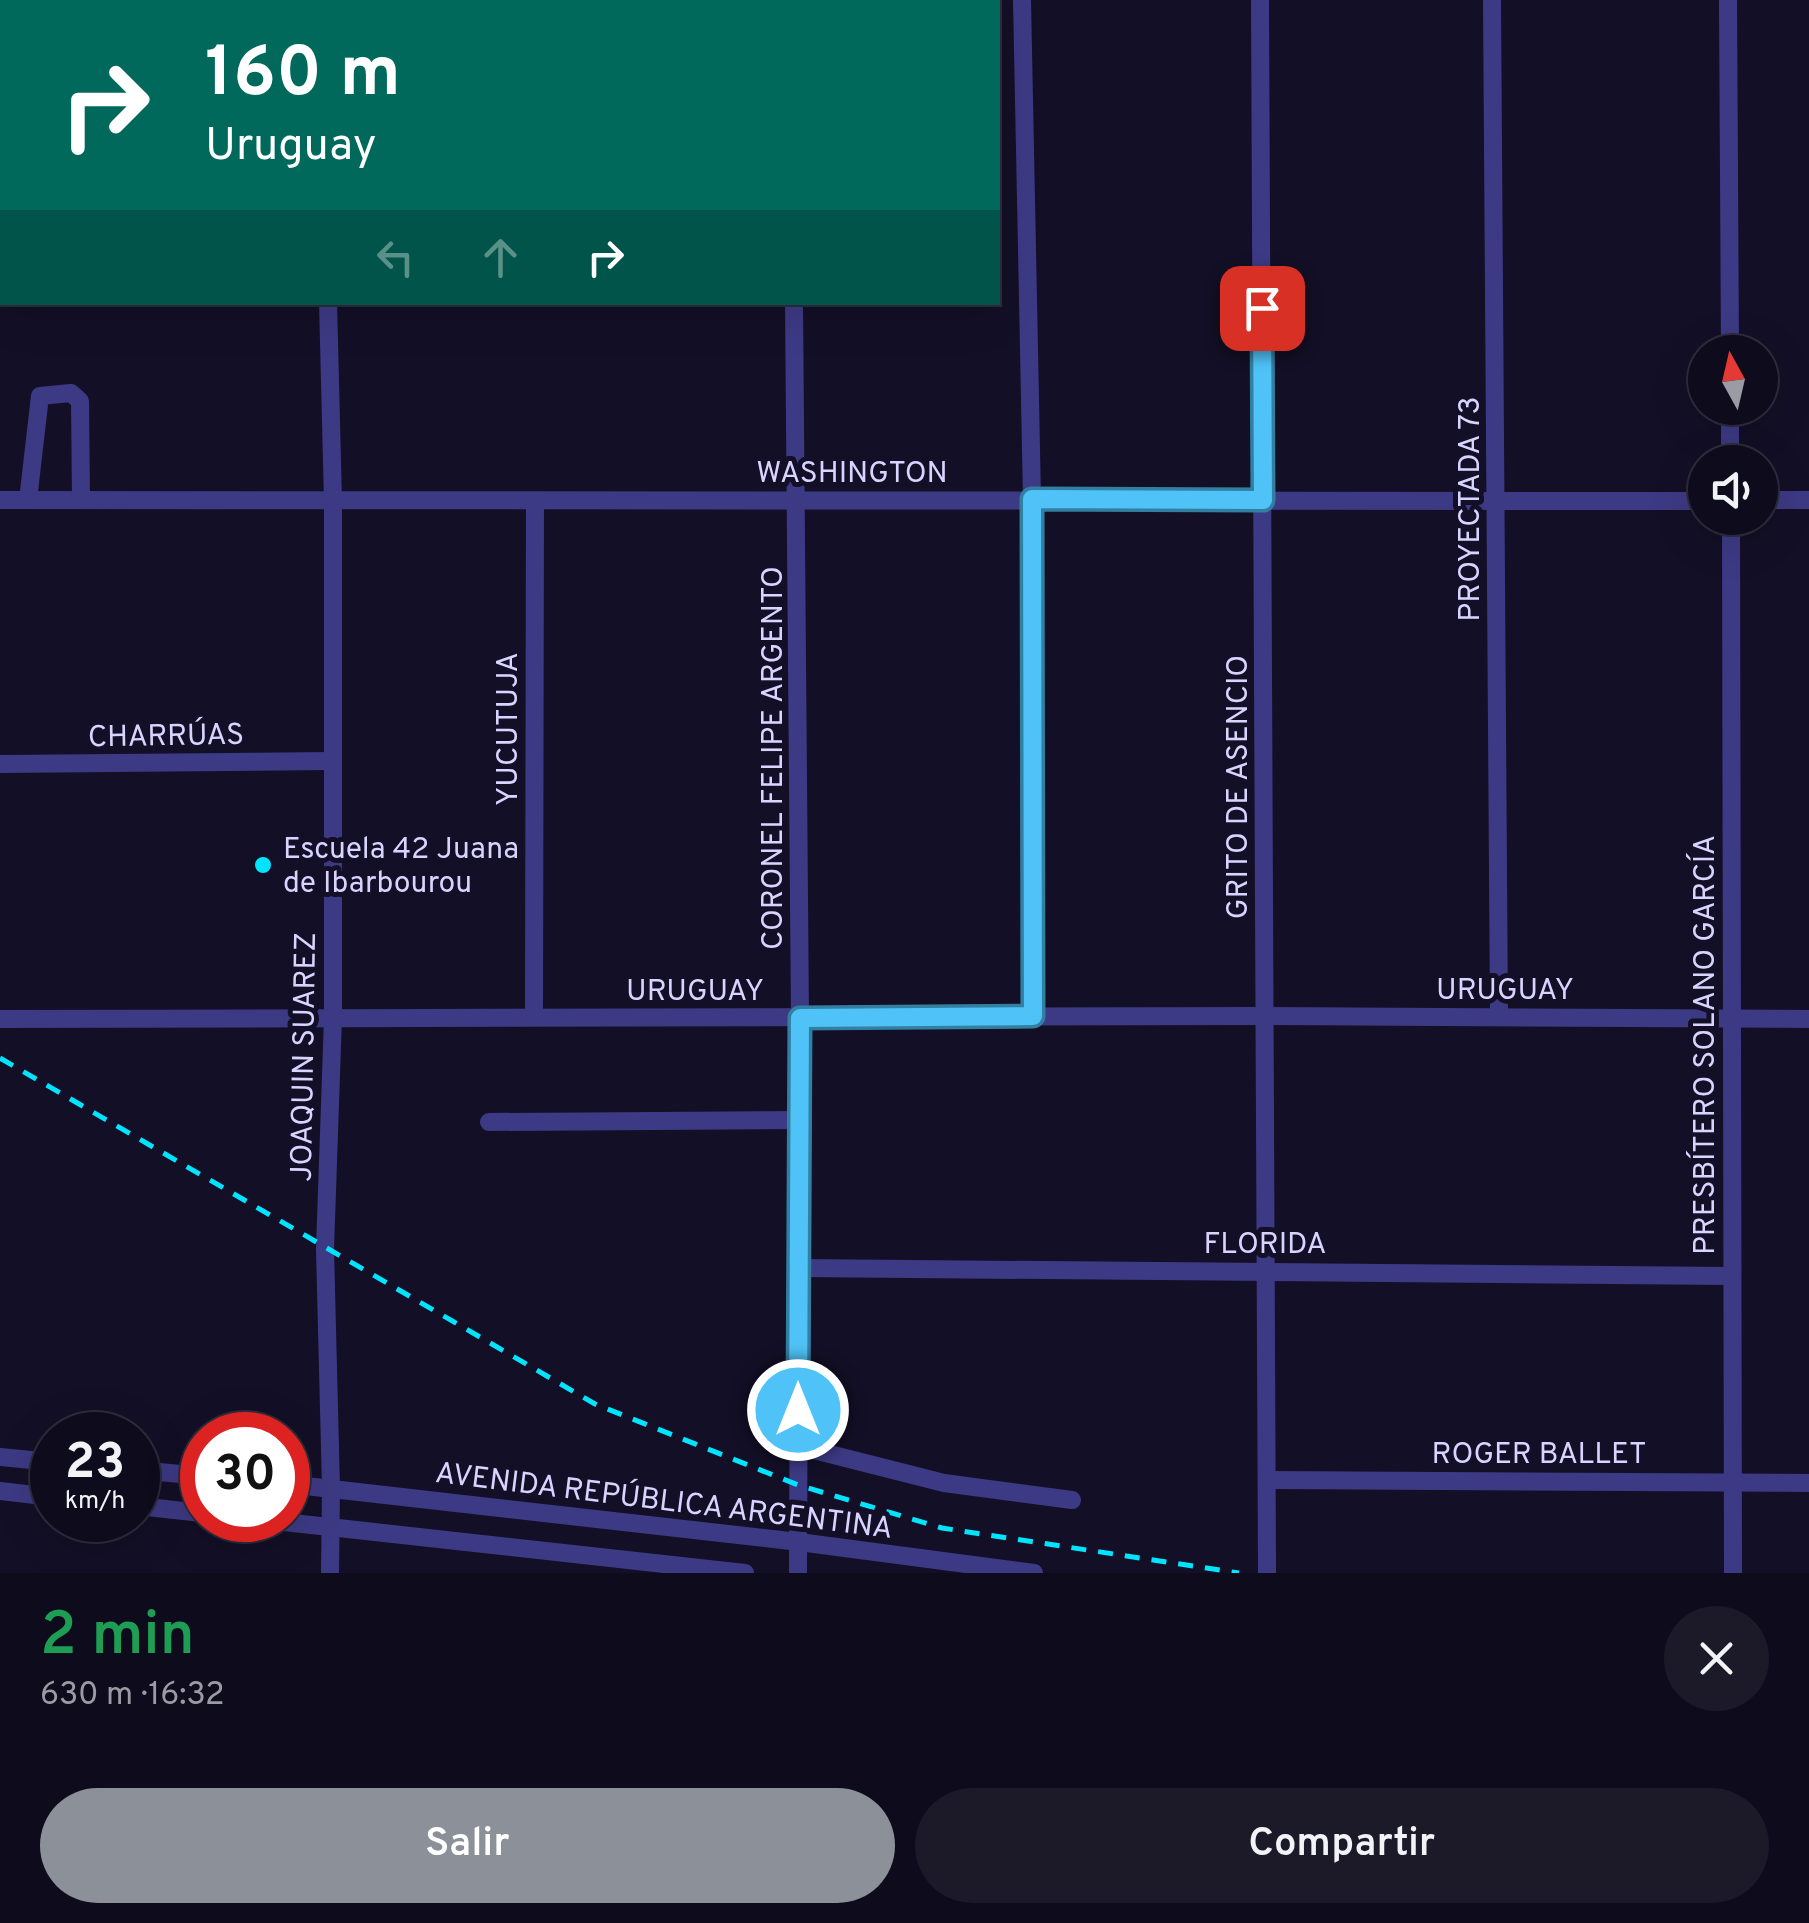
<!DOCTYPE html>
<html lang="es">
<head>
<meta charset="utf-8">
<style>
  :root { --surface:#0e0b1c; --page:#1c1929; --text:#f1f3f6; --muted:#9b9ba3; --line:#2e2b3b; --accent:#8c9099 }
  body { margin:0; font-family:Overpass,sans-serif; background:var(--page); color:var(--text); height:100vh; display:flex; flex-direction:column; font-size:38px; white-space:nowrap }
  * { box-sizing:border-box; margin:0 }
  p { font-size:32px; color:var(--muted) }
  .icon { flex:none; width:55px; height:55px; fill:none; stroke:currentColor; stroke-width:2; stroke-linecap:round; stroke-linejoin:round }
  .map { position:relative; height:1573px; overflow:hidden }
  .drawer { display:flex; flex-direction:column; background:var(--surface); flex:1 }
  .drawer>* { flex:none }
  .guide { position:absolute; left:0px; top:0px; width:1000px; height:305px; box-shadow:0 10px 40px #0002,0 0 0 2px var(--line); background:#00695c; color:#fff; overflow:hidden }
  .needle { width:65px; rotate:352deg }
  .buttons { position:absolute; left:1688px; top:335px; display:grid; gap:20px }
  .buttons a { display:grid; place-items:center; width:90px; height:90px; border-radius:50%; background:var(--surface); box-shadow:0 10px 40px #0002,0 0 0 2px var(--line); font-size:50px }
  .speed { position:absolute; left:30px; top:1412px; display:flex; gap:20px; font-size:50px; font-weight:700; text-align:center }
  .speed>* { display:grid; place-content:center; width:130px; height:130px; border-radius:50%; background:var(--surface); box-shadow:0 10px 40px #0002,0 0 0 2px var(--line); line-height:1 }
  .speed small { font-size:25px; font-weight:400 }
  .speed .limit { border:15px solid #d22; background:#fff; color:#111 }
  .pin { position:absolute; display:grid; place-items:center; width:85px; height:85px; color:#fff; margin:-42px; border-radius:20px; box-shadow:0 5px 15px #0006 }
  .me { position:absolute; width:110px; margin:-55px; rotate:0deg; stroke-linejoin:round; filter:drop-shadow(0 0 8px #0008) }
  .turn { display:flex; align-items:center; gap:35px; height:210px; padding:0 40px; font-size:45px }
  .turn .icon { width:130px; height:130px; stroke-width:2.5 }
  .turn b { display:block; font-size:70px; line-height:85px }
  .lanes { display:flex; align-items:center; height:95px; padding:0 40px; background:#0003; justify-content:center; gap:50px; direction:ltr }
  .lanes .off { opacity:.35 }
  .round { display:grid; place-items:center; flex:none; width:105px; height:105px; border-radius:52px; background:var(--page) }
  .head { display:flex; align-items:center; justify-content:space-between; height:170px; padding:0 40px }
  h1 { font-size:60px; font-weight:600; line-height:75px; color:#1e9e55 }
  .button { display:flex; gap:20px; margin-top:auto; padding:20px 40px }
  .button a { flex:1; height:115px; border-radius:60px; background:var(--accent); color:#fff; font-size:40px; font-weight:600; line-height:115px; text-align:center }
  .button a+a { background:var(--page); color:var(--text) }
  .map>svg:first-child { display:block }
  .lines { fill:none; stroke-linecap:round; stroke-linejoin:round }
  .minor { stroke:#3d3a85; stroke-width:18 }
  .rail { stroke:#00e5ff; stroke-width:5; stroke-dasharray:15 12; stroke-linecap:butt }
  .route-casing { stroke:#337fa1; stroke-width:25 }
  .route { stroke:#4fc3f7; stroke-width:18 }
  .poi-dot { fill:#00e5ff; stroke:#130f26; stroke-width:4 }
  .labels { text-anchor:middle; stroke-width:10; stroke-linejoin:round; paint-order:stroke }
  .street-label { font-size:30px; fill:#d9d4ff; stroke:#130f26 }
  .poi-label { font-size:30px; fill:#d9d4ff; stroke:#130f26; text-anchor:start }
</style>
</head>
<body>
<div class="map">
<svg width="1809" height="1573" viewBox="0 0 1809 1573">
  <rect width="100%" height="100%" fill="#130f26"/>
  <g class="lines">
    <g class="minor">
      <path d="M 323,0 L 323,2"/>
      <path d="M 787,0 L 788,2"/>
      <path d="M 1022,0 L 1032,499 L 1033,1016"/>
      <path d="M 1260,0 L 1267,1573"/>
      <path d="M 1492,0 L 1499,1017"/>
      <path d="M 1728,0 L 1730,352"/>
      <path d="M 0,210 L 2,210"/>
      <path d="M 328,302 L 333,501 L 333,1017 L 325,1249 L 331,1488 L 330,1573"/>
      <path d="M 794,302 L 800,1018 L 798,1573"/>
      <path d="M 1730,408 L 1730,462"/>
      <path d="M 0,500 L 1705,501"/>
      <path d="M 28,500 L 40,396 L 71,393 L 80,401 L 81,500"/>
      <path d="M 1760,500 L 1809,500"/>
      <path d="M 1731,518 L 1733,1573"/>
      <path d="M 0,764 L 333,761"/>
      <path d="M 534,1016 L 535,501"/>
      <path d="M 0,1019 L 1266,1016 L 1809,1019"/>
      <path d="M 489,1122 L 799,1120"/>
      <path d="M 799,1268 L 1731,1276"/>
      <path d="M 798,1446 L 944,1483 L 1072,1500"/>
      <path d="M 0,1457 L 52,1462"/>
      <path d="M 138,1470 L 202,1476"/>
      <path d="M 1268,1480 L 1809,1483"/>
      <path d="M 288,1484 L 799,1542 L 1034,1573"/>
      <path d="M 0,1491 L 52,1497"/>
      <path d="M 138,1506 L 202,1513"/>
      <path d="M 266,1520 L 745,1573"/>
    </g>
    <path class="rail" d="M 0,1058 L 595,1404 L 798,1485 L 942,1528 L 1239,1573"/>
  </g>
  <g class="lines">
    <g class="route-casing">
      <path id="route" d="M 798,1410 L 800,1018 L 1033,1016 L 1032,499 L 1263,500 L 1262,308"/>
    </g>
    <use href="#route" class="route"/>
  </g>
  <circle class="poi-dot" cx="263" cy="865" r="10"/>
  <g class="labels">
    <g class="street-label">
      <text x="852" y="482">WASHINGTON</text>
      <text transform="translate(1469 509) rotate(-90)" y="10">PROYECTADA 73</text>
      <text transform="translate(507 729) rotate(-90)" y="10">YUCUTUJA</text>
      <text transform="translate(166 735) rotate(-1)" y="10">CHARRÚAS</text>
      <text transform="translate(772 758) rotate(-90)" y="10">CORONEL FELIPE ARGENTO</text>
      <text transform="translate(1237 787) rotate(-90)" y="10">GRITO DE ASENCIO</text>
      <text x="1505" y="999">URUGUAY</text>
      <text x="695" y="1000">URUGUAY</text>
      <text transform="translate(1704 1045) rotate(-90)" y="10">PRESBÍTERO SOLANO GARCÍA</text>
      <text transform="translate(303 1057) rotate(-89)" y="10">JOAQUIN SUAREZ</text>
      <text x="1265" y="1253">FLORIDA</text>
      <text x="1539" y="1463">ROGER BALLET</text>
      <text transform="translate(664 1500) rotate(7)" y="10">AVENIDA REPÚBLICA ARGENTINA</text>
    </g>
    <g class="poi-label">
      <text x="283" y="858">Escuela 42 Juana<tspan x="283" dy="34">de Ibarbourou</tspan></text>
    </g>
  </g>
</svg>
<div class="buttons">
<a><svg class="needle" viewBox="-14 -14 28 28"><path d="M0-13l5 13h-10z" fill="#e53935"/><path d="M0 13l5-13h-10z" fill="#9b9ba3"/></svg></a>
<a><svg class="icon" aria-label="sound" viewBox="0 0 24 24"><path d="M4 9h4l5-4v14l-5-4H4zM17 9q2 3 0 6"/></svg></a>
</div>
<div class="speed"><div>23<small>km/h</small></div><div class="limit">30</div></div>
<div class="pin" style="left:1262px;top:308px;background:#d93025"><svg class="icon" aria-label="arrive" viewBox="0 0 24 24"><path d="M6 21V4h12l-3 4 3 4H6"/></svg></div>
<svg class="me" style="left:798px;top:1410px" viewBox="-20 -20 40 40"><circle r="17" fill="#4fc3f7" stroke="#fff" stroke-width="3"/><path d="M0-11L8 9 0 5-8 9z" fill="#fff"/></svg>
<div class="guide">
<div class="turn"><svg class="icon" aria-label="right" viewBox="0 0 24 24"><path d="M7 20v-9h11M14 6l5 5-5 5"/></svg><div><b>160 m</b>Uruguay</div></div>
<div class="lanes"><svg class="icon off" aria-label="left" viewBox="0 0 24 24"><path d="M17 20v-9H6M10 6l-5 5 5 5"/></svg><svg class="icon off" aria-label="ahead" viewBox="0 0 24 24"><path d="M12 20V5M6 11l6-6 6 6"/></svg><svg class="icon" aria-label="right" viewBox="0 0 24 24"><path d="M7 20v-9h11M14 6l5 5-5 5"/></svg></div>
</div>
</div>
<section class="drawer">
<div class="head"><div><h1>2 min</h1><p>630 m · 16:32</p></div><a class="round"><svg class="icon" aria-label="close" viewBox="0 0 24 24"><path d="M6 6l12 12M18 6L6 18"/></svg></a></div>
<div class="button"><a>Salir</a><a>Compartir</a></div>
</section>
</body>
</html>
